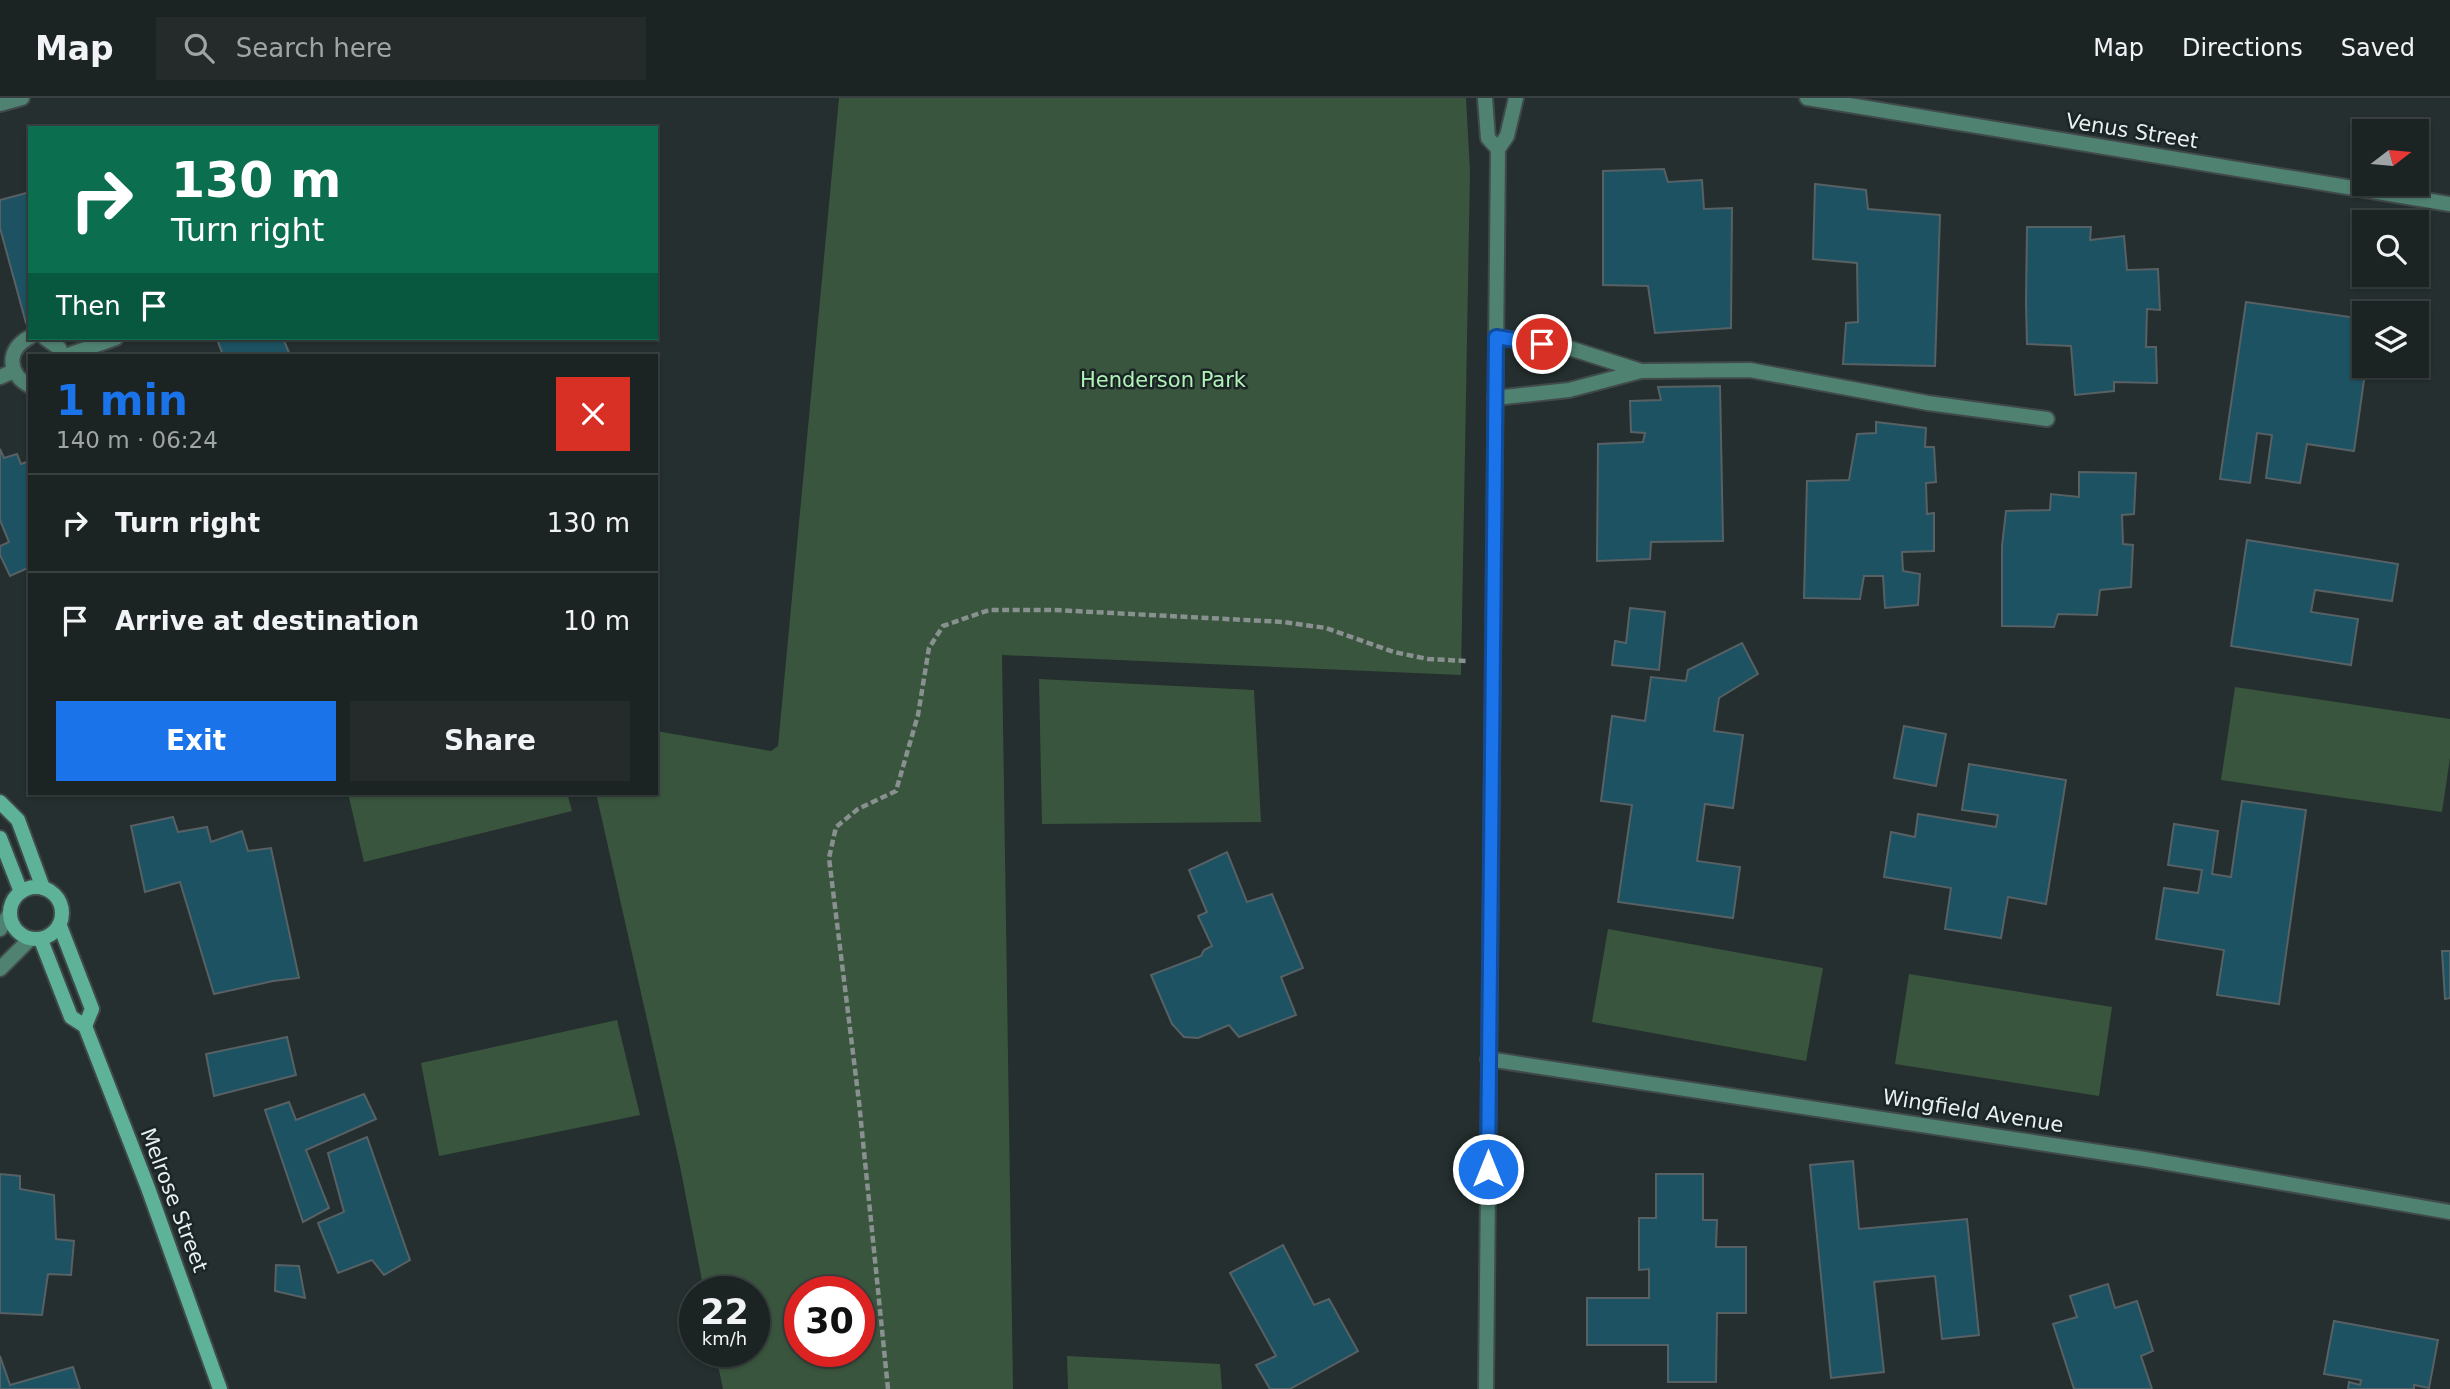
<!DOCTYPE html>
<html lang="en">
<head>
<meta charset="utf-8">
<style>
  :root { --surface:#1c2323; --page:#252b2b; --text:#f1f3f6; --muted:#a0a4a6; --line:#3a4041; --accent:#1a73e8 }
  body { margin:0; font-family:"DejaVu Sans",sans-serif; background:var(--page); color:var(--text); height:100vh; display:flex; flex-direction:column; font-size:26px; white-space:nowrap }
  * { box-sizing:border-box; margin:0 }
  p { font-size:23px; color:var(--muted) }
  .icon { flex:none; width:38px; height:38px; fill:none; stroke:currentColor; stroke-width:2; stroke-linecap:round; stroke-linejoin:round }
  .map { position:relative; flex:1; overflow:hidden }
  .details { position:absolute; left:28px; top:256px; width:630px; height:441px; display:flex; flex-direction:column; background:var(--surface); border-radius:0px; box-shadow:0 2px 5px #0004,0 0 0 2px var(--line) }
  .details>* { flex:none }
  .top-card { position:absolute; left:28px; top:28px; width:630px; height:214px; border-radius:0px; box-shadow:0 2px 5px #0004,0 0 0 2px var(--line); background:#0b6e4f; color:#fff; overflow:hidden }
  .needle { width:46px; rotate:74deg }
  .tools { position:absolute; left:2352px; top:21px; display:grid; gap:14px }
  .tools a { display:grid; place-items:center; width:77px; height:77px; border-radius:0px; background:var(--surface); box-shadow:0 2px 5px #0004,0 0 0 2px var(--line); font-size:35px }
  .speed { position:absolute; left:679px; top:1178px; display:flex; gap:14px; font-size:35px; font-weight:700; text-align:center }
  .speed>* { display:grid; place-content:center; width:91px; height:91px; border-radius:50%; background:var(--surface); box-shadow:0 2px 5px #0004,0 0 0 2px var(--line); line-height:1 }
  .speed small { font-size:18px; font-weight:400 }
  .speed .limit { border:10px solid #d22; background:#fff; color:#111 }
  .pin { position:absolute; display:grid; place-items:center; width:60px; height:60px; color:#fff; margin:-30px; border:4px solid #fff; border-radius:50%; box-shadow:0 2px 7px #0007 }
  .me { position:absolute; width:77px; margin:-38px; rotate:0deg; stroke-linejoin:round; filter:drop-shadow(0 0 5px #0008) }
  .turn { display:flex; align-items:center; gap:24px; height:147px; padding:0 28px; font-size:32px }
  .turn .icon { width:91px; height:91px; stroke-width:2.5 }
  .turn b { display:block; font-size:49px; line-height:60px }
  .then { display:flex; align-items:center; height:66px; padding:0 28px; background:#0003; gap:14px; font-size:26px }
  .round { display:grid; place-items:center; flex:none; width:74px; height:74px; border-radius:0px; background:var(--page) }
  .head { display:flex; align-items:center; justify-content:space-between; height:119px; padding:0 28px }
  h1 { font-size:42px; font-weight:800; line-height:52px; color:var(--accent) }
  .primary-button { display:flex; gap:14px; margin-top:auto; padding:14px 28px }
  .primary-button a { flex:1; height:80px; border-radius:0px; background:var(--accent); color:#fff; font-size:28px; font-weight:800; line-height:80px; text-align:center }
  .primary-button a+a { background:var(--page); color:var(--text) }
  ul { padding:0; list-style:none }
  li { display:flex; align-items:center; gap:21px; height:98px; padding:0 28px; border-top:2px solid var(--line) }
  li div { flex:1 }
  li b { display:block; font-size:26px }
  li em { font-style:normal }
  header { display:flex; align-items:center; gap:42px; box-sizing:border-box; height:98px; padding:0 35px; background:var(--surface); border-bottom:2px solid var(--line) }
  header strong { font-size:33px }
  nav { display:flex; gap:38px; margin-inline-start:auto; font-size:24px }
  .search { width:490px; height:63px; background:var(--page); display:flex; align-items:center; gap:18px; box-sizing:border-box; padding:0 24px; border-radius:0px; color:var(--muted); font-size:26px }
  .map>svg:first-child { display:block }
  .green { fill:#3a553d; fill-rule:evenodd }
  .building { fill:#1c5261; stroke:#576165; stroke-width:2 }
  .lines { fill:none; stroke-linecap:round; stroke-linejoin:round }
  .street-casing { stroke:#414a4a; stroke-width:18 }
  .secondary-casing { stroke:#414a4a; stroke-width:18 }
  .path { stroke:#889090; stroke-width:4.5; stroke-dasharray:7 3.5; stroke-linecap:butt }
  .street { stroke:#4f8271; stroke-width:14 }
  .secondary { stroke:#5db298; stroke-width:14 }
  .route-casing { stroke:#114b97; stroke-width:18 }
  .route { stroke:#1a73e8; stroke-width:12 }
  .labels { text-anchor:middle; stroke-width:5; stroke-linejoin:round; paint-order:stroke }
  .street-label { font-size:21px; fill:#eaf0f0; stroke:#1b2525 }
  .park-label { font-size:21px; fill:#b0f3b7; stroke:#1b2525 }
</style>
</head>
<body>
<header>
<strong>Map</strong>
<div class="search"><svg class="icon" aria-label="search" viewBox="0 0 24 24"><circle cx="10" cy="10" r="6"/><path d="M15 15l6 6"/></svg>Search here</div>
<nav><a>Map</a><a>Directions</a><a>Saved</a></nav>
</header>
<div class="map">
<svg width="2450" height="1291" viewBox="0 0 2450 1291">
  <rect width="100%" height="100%" fill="#252f2f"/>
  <g class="green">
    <path d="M 839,0 L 1466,0 L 1470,73 L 1461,577 L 1002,557 L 1013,1291 L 723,1291 L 715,1253 L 754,1253 L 754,1194 L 704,1193 L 680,1068 L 596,695 L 656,695 L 656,633 L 771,653 L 778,648 ZM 800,1194 L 859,1194 L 859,1253 L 800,1253 Z"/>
    <path d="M 1039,581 L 1254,592 L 1261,724 L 1042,726 Z"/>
    <path d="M 2235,589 L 2450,621 L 2450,660 L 2442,714 L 2221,682 Z"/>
    <path d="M 348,695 L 567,695 L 572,713 L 364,764 Z"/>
    <path d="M 1608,831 L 1823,870 L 1806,963 L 1592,924 Z"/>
    <path d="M 1909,876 L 2112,909 L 2099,998 L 1895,966 Z"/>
    <path d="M 617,922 L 640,1017 L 439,1058 L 421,965 Z"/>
    <path d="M 1067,1258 L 1220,1266 L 1222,1291 L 1068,1291 Z"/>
  </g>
  <g class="building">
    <path d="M 1664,71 L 1668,84 L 1702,82 L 1704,111 L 1732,110 L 1731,230 L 1655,235 L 1648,188 L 1603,187 L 1603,73 Z"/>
    <path d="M 1815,86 L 1866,92 L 1868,111 L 1940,117 L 1935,268 L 1843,266 L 1846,225 L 1858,224 L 1857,165 L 1813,161 Z"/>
    <path d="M 30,94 L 30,224 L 26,225 L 0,130 L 0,102 Z"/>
    <path d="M 2027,129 L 2091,129 L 2090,142 L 2124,138 L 2127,172 L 2158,171 L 2160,212 L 2147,211 L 2146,249 L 2156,249 L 2157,285 L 2114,284 L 2114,293 L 2075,297 L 2071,248 L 2027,246 L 2026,205 Z"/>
    <path d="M 2246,204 L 2364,221 L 2364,268 L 2366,268 L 2354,353 L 2307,346 L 2300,385 L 2266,380 L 2272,337 L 2257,335 L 2250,385 L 2220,381 Z"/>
    <path d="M 229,240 L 283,240 L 290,257 L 223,257 L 218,244 Z"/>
    <path d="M 1720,288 L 1723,443 L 1651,444 L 1650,461 L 1597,463 L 1598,346 L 1643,344 L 1645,335 L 1631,334 L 1630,303 L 1661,302 L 1658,289 Z"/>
    <path d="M 1876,324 L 1926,330 L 1925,349 L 1934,349 L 1936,384 L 1926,385 L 1927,416 L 1934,415 L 1934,453 L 1902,454 L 1903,473 L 1920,476 L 1918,507 L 1885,510 L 1883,478 L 1864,478 L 1860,501 L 1804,500 L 1807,383 L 1849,382 L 1857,336 L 1876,335 Z"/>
    <path d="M 0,351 L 4,360 L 17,356 L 21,366 L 30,363 L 30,469 L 10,478 L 0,457 L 0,448 L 9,444 L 0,422 Z"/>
    <path d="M 2079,374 L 2136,375 L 2134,416 L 2122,417 L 2123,446 L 2133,447 L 2131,489 L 2100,492 L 2097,517 L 2058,516 L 2054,529 L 2002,528 L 2002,448 L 2006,413 L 2050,412 L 2051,396 L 2079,399 Z"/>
    <path d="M 2247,442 L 2398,466 L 2392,503 L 2315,492 L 2311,514 L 2358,521 L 2351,567 L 2231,548 Z"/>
    <path d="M 1630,510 L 1665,514 L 1659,572 L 1612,567 L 1615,543 L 1626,545 Z"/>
    <path d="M 1742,545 L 1758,576 L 1719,600 L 1714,633 L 1743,637 L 1733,710 L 1705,706 L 1697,763 L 1740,769 L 1733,820 L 1618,804 L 1632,707 L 1601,703 L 1612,618 L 1645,623 L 1651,579 L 1686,583 L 1688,572 Z"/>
    <path d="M 1904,628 L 1946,636 L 1936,688 L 1894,680 Z"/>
    <path d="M 1969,666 L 2066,682 L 2046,806 L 2008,799 L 2001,840 L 1945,831 L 1951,790 L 1884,779 L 1891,734 L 1915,739 L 1918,716 L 1996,729 L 1998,717 L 1962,712 Z"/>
    <path d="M 2242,703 L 2306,712 L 2279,906 L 2217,897 L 2224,852 L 2156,841 L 2164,790 L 2198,795 L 2202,772 L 2168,767 L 2174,726 L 2218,733 L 2212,776 L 2231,779 Z"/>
    <path d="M 173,719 L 178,734 L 207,729 L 211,744 L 242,733 L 248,753 L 271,750 L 299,880 L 273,883 L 214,896 L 180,784 L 145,794 L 131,728 Z"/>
    <path d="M 1227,754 L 1247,804 L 1272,796 L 1303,870 L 1281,879 L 1296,917 L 1239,939 L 1229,927 L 1198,940 L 1184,939 L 1172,926 L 1151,877 L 1201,858 L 1204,852 L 1212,848 L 1198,818 L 1207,814 L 1189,772 Z"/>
    <path d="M 2442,853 L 2450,853 L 2450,900 L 2445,901 Z"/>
    <path d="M 287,939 L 296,977 L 214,998 L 206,956 Z"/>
    <path d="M 364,996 L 376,1021 L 306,1052 L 329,1110 L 303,1124 L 265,1012 L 289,1004 L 296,1022 Z"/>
    <path d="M 367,1039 L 410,1162 L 384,1177 L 372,1162 L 338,1175 L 318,1125 L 344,1114 L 328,1055 Z"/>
    <path d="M 1853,1063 L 1859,1131 L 1967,1121 L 1979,1237 L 1942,1241 L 1935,1178 L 1874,1184 L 1884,1274 L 1831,1280 L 1810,1067 Z"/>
    <path d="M 0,1076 L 20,1078 L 20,1091 L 54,1097 L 56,1141 L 74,1143 L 71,1177 L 48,1176 L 42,1217 L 0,1215 Z"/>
    <path d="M 1656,1076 L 1703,1076 L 1703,1122 L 1717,1122 L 1716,1149 L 1746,1149 L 1746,1215 L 1717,1215 L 1716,1284 L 1668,1284 L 1668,1247 L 1587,1247 L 1587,1200 L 1649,1200 L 1649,1171 L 1639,1172 L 1639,1120 L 1656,1120 Z"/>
    <path d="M 1283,1147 L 1314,1207 L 1329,1201 L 1358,1253 L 1290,1291 L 1270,1291 L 1256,1267 L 1276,1258 L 1230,1175 Z"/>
    <path d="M 276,1167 L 299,1168 L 305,1200 L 275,1193 Z"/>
    <path d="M 2108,1186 L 2115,1210 L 2137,1203 L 2153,1253 L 2141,1258 L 2152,1291 L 2074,1291 L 2053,1226 L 2077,1219 L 2070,1198 Z"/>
    <path d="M 2334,1223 L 2438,1242 L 2429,1290 L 2414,1287 L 2414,1291 L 2348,1291 L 2349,1284 L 2360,1287 L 2361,1282 L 2324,1276 Z"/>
    <path d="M 0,1258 L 10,1287 L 73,1269 L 80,1291 L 0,1291 Z"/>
  </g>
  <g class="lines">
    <g class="street-casing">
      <g id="street">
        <path d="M 1485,0 L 1488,40 L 1498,51"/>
        <path d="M 1807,0 L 2450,106"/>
        <path d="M 0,6 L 22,0"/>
        <path d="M 30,239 C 6,251 7,276 30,288"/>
        <path d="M 45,240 L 59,250 L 62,257"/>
        <path d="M 68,257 L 116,240"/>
        <path d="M 1641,273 L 1750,272 L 1928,305 L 2047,321"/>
        <path d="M 0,279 L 14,273"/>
        <path d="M 1495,300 L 1569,292 L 1641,273 L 1566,249 L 1496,239"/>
        <path d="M 0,831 L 10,815"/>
        <path d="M 0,871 L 30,841"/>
        <path d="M 1488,961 L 2145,1061 L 2450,1114"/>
        <path d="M 1486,1291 L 1498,51 L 1507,38 L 1516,0"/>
      </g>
    </g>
    <g class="secondary-casing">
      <g id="secondary">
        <path d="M 0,704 L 18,722 L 43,790"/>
        <path d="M 0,740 L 21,794"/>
        <circle cx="36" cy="815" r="26"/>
        <path d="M 60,828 L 92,911 L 85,928"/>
        <path d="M 41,842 L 71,919 L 85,928 L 148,1090 L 220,1291"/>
      </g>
    </g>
    <path class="path" d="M 888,1291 L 859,1004 L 829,760 L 836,729 L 858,711 L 896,693 L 918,617 L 929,550 L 943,528 L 989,512 L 1055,512 L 1284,524 L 1326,530 L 1394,554 L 1428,561 L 1467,563"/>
    <use href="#street" class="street"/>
    <use href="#secondary" class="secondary"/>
  </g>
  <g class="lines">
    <g class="route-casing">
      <path id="route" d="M 1488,1071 L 1496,239 L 1542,246"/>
    </g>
    <use href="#route" class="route"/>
  </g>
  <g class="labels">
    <g class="street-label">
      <text transform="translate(2132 33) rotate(9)" y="7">Venus Street</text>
      <text transform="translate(1973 1013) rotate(9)" y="7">Wingfield Avenue</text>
      <text transform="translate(174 1102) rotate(69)" y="7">Melrose Street</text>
    </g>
    <g class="park-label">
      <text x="1163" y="289">Henderson Park</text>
    </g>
  </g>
</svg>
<div class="tools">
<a><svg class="needle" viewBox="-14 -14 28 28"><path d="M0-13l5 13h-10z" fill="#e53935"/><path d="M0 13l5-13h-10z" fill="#a0a4a6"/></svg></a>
<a><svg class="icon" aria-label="search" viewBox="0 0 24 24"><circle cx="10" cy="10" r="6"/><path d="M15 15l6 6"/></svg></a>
<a><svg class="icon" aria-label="layers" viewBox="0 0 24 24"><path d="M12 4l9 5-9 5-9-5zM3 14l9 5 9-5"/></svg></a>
</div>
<div class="speed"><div>22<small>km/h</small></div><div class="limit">30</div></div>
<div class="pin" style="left:1542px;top:246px;background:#d93025"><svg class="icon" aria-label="arrive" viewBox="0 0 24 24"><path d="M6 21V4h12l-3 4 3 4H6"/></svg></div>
<svg class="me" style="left:1488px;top:1071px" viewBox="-20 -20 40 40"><circle r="17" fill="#1a73e8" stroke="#fff" stroke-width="3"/><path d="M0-11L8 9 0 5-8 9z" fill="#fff"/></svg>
<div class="top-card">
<div class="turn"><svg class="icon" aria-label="right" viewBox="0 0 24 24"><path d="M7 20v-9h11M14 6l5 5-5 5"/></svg><div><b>130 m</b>Turn right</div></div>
<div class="then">Then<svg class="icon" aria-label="arrive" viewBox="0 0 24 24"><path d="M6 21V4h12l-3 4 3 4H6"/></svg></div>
</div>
<section class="details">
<div class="head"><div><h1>1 min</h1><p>140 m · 06:24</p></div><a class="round" style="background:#d93025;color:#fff"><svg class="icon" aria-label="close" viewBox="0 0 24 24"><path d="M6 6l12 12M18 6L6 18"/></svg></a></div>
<ul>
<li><svg class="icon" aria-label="right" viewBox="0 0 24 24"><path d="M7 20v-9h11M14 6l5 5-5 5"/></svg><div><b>Turn right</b></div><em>130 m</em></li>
<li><svg class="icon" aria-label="arrive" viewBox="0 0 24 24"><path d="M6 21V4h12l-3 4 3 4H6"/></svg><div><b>Arrive at destination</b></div><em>10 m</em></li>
</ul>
<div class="primary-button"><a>Exit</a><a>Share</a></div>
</section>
</div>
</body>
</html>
